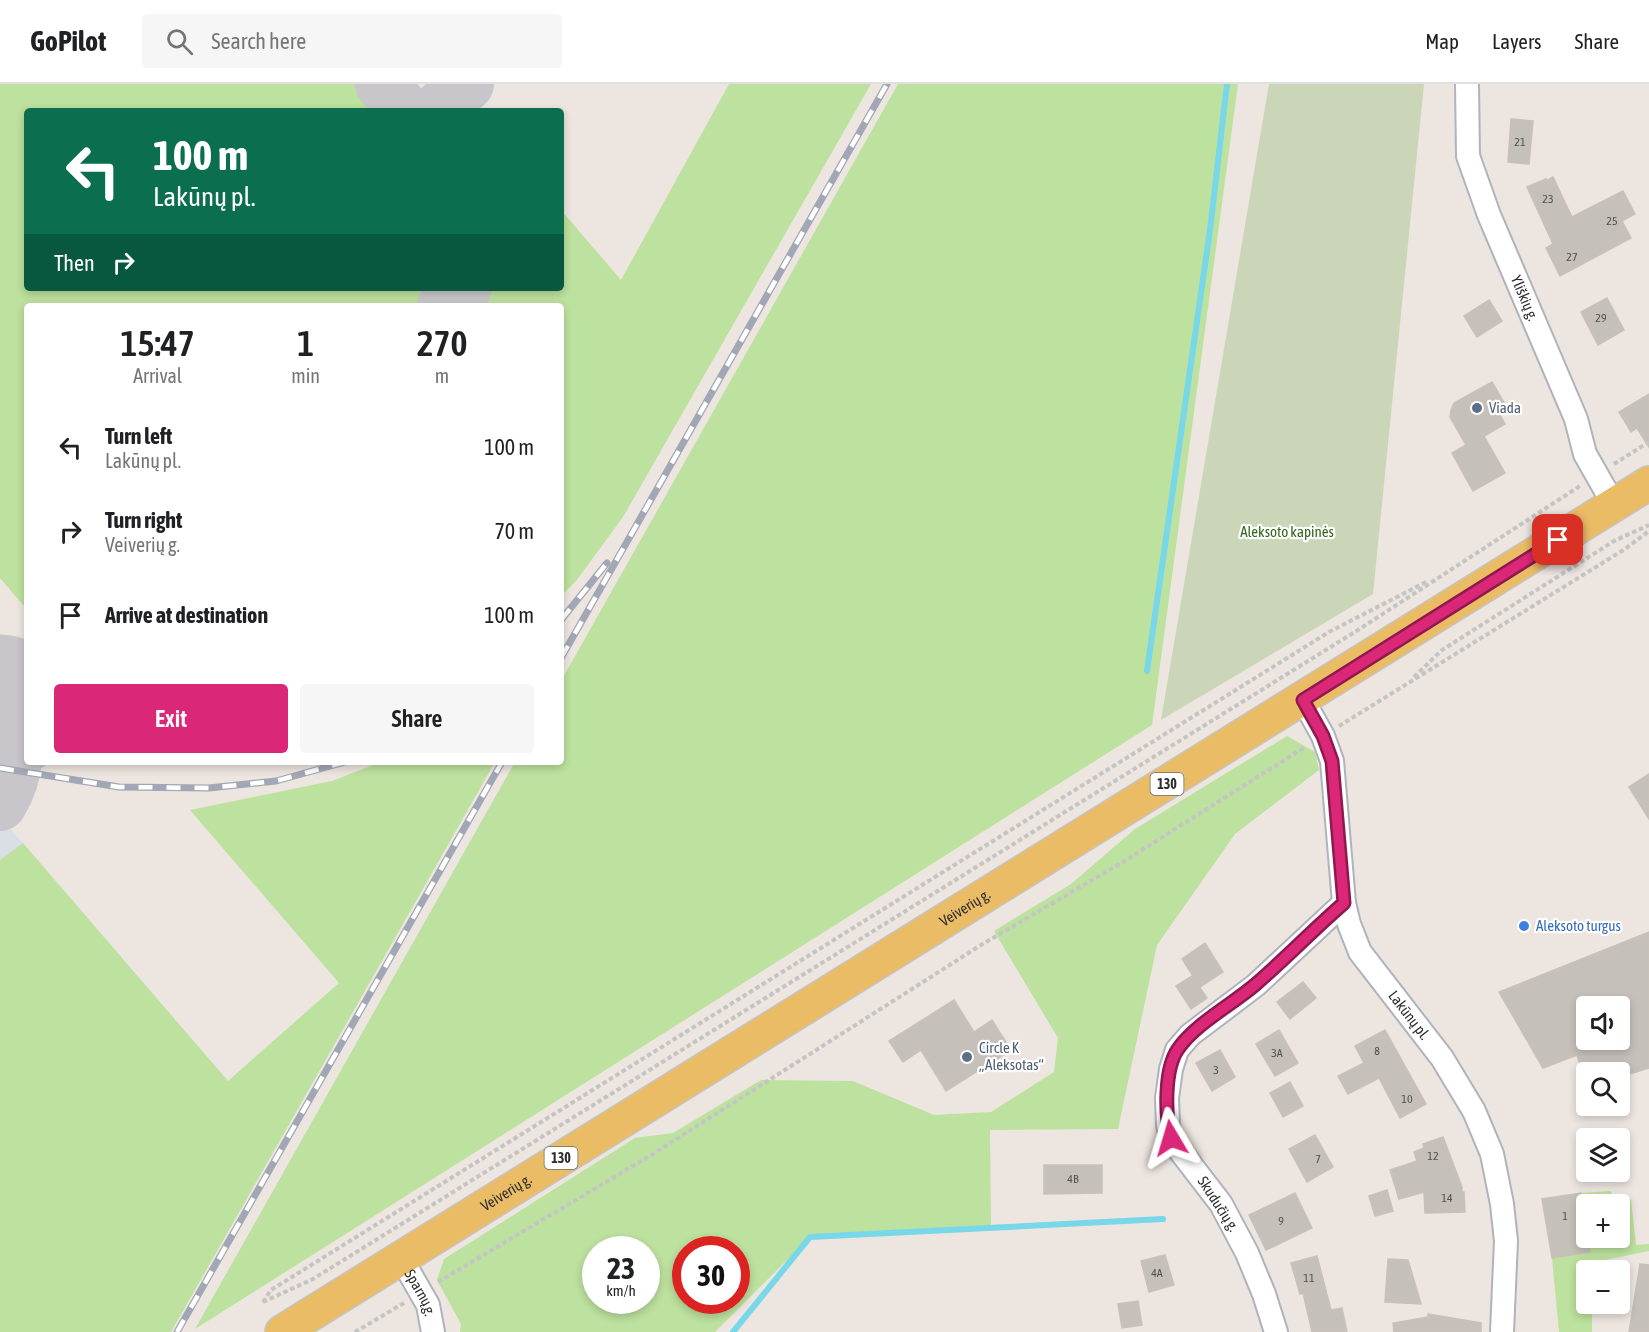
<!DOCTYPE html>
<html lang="en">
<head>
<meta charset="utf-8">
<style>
  :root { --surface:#fff; --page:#f6f6f6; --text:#202124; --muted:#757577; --line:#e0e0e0; --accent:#db2777 }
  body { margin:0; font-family:"Asap Condensed",sans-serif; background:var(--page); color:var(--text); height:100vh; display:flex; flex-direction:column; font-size:22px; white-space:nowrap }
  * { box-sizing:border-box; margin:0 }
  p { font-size:20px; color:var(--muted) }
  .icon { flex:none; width:33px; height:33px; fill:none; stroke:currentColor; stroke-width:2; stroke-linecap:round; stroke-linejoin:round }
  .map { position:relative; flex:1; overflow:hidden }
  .panel { position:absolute; left:24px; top:219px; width:540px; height:462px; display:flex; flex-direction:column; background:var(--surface); border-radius:6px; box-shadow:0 3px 9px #0003 }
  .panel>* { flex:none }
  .hud { position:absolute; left:24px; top:24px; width:540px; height:183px; border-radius:6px; box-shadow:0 3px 9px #0003; background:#0b6e4f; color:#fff; overflow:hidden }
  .controls { position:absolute; left:1576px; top:912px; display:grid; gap:12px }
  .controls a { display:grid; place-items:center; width:54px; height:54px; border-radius:6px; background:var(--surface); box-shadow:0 3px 9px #0003; font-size:30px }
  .speed { position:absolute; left:582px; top:1152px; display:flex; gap:12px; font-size:30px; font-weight:700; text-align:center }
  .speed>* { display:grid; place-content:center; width:78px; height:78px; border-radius:50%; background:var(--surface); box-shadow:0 3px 9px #0003; line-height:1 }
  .speed small { font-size:15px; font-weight:400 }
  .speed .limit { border:9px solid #d22; background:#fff; color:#111 }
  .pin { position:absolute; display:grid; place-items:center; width:51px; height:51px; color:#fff; margin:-26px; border-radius:12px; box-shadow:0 3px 9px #0006 }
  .me { position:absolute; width:66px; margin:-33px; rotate:353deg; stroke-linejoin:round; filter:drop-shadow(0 0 4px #0008) }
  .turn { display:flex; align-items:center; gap:21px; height:126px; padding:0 30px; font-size:27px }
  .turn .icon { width:78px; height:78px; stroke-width:2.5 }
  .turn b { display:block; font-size:42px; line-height:51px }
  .then { display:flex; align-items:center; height:57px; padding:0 30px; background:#0003; gap:12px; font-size:22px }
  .eta { display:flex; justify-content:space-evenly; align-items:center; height:102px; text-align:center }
  .eta b { font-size:36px; font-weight:600; line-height:42px }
  .primary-button { display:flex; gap:12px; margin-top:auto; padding:12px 30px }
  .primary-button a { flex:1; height:69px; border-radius:6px; background:var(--accent); color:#fff; font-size:24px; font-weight:600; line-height:69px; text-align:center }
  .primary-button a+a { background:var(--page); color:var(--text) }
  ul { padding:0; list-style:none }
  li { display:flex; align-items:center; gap:18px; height:84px; padding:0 30px }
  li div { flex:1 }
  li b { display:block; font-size:22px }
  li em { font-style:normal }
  header { display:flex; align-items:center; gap:36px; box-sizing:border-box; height:84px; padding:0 30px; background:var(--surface); border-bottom:2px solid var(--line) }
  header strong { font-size:28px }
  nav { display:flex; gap:33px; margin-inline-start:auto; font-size:21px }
  .search { width:420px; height:54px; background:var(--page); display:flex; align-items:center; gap:15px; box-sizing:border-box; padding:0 21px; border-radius:6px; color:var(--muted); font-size:22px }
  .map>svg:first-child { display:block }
  .airport { fill:#dadee6 }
  .green { fill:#bde19e; fill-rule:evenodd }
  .cemetery { fill:#cad6b7 }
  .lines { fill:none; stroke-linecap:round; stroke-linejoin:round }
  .stream { stroke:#78d8e9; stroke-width:6 }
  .taxiway { stroke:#c8c6ca; stroke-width:54 }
  .runway { stroke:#c8c6ca; stroke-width:135 }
  .building { fill:#c6c0ba; stroke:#c8c1b9; stroke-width:1.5; fill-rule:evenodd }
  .minor-casing { stroke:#afb3bc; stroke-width:26 }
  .primary-casing { stroke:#c4c4c4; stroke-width:36 }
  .path { stroke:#c4c4c4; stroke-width:4; stroke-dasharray:4.5 3; stroke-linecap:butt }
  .minor { stroke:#fff; stroke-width:22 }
  .primary { stroke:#ebbc66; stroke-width:33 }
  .rail-casing { stroke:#a2a7b5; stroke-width:7 }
  .rail { stroke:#fff; stroke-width:4.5; stroke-dasharray:14; stroke-linecap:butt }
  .route-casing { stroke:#8e194d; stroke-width:15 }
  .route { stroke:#db2777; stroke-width:10 }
  .service-dot { fill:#5c6f8a; stroke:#fff; stroke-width:2 }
  .shop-dot { fill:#3f7fe0; stroke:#fff; stroke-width:2 }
  .labels { text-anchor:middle; stroke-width:4.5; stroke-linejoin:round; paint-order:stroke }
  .number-label { font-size:12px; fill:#525150 }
  .shield { fill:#fff; stroke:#6b6b6b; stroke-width:1.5 }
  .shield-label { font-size:14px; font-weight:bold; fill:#2c2c2c }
  .street-label { font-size:15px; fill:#2c2c2c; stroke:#fff }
  .service-label { font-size:15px; fill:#4e5e75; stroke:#fff; text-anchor:start }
  .park-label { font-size:15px; fill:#36671e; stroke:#fff }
  .shop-label { font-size:15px; fill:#366cbe; stroke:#fff; text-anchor:start }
</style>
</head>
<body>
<header>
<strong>GoPilot</strong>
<div class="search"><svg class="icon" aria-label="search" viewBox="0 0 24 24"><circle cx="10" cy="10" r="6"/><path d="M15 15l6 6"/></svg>Search here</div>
<nav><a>Map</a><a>Layers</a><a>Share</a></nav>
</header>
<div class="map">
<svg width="1649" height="1248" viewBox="0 0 1649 1248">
  <rect width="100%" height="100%" fill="#ede5df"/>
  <path class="airport" d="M 0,734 L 23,759 L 0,776 Z"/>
  <g class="green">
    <path d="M 0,0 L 358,0 L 381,27 L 27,27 L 27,204 L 438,204 L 417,222 L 27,222 L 27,518 L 23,521 L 0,494 Z"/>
    <path d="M 729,0 L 871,0 L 623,433 L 576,497 L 561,512 L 561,222 L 472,222 L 494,204 L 561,204 L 561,126 L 621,196 Z"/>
    <path d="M 898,0 L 1238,0 L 1152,641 L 195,1245 L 515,678 L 561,678 L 561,597 Z"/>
    <path d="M 1287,652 L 1315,668 L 1319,686 L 1235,750 L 1157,861 L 1118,1045 L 990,1046 L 991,1144 L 810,1153 L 715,1248 L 460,1248 L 461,1240 L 437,1196 L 444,1175 L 635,1054 L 673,1049 L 761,996 L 853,997 L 934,1031 L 991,1028 L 1054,988 L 1058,954 L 994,847 L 1071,800 L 1135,745 ZM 596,1166 L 646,1166 L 646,1216 L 596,1216 ZM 686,1166 L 736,1166 L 736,1216 L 686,1216 Z"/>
    <path d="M 381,678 L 495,678 L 171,1248 L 0,1248 L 0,776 L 23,759 L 228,997 L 339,899 L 190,726 L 332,697 Z"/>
    <path d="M 1611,1107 L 1613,1116 L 1631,1115 L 1636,1161 L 1649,1160 L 1649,1167 L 1591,1179 L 1591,1186 L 1587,1186 L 1587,1220 L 1592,1220 L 1592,1248 L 1559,1248 L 1552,1174 L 1590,1168 L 1588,1154 L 1620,1154 L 1620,1120 L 1587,1120 L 1587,1149 L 1581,1109 Z"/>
  </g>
  <path class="cemetery" d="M 1269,0 L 1424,0 L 1373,510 L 1161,636 Z"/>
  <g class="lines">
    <g class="stream">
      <path d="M 1147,587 L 1210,146 L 1227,0"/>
      <path d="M 733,1248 L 810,1153 L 1163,1135"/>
    </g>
    <g class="taxiway">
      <path d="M 382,0 L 405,27"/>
      <path d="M 436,27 L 467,0"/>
      <path d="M 444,222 L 465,204"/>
      <path d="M 0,720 C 19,689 19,660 7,626"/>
    </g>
    <path class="runway" d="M 0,618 L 7,626"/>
  </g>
  <g class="building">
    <path d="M 1511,35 L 1533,37 L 1529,80 L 1508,78 Z"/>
    <path d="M 1553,93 L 1572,133 L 1623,107 L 1635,130 L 1622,137 L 1631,154 L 1560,192 L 1546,164 L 1553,160 L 1527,103 L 1546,95 L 1546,97 Z"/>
    <path d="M 1607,214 L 1624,246 L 1598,261 L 1581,228 Z"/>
    <path d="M 1489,216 L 1502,237 L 1477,253 L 1464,232 Z"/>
    <path d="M 1492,298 L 1506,322 L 1498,327 L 1505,340 L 1484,352 L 1505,389 L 1473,407 L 1452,369 L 1466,361 L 1450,333 L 1451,326 L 1454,319 Z"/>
    <path d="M 1649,310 L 1649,363 L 1637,344 L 1631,348 L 1619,328 Z"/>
    <path d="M 1649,690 L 1649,735 L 1629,703 Z"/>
    <path d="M 1649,848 L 1649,984 L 1620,993 L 1620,988 L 1582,988 L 1577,971 L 1543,984 L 1499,908 ZM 1587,922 L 1620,922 L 1620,956 L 1587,956 Z"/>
    <path d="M 1205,859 L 1223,888 L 1200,903 L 1182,875 Z"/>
    <path d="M 1192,892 L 1207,914 L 1191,925 L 1176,902 Z"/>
    <path d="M 1303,898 L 1316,914 L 1290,935 L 1277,918 Z"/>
    <path d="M 954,916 L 974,948 L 992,936 L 1011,966 L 946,1007 L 921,966 L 903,978 L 889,957 Z"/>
    <path d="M 1279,946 L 1298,979 L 1275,992 L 1256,960 Z"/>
    <path d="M 1385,946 L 1426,1020 L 1400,1034 L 1379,994 L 1348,1010 L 1338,992 L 1364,979 L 1355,962 Z"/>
    <path d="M 1220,966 L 1235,993 L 1212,1007 L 1196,979 Z"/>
    <path d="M 1290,998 L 1303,1022 L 1283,1033 L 1270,1009 Z"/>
    <path d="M 1315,1051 L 1333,1083 L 1307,1098 L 1289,1065 Z"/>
    <path d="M 1443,1053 L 1462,1103 L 1462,1108 L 1464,1108 L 1465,1128 L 1425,1129 L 1424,1108 L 1399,1115 L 1390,1086 L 1417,1077 L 1414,1068 L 1424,1064 L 1423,1060 Z"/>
    <path d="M 1044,1081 L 1102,1081 L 1102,1109 L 1044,1110 Z"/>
    <path d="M 1387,1106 L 1393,1127 L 1375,1132 L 1369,1112 Z"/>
    <path d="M 1295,1109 L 1312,1144 L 1266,1166 L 1249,1131 Z"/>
    <path d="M 1581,1109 L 1590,1168 L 1552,1174 L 1542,1115 Z"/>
    <path d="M 1165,1171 L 1174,1201 L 1149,1208 L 1141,1177 Z"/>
    <path d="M 1317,1172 L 1331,1226 L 1342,1224 L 1347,1248 L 1312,1248 L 1303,1209 L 1300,1210 L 1291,1179 Z"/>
    <path d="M 1388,1175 L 1408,1176 L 1421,1220 L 1385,1218 Z"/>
    <path d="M 1640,1180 L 1649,1181 L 1649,1248 L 1629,1248 Z"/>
    <path d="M 1138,1217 L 1142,1241 L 1122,1244 L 1118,1220 Z"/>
    <path d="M 1428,1230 L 1481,1239 L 1481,1248 L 1394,1248 L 1393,1239 L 1428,1233 Z"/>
  </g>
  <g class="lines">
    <g class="minor-casing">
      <g id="minor">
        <path id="s1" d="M 1467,0 L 1468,72 L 1489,131 L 1576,335 L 1585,370 L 1614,421"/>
        <path id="s2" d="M 1303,616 L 1323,652 L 1332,677 L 1344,819 L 1349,840 L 1360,868 L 1442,974 L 1474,1027 L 1492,1070 L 1502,1120 L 1506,1157 L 1502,1248"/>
        <path id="s3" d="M 401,1174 L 428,1221 L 433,1248"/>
        <path d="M 1276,1248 L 1264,1210 L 1247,1169 L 1221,1120 L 1171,1055 L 1168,1041 L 1167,1014 L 1171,985 L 1177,966 L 1190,951 L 1256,901 L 1344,819"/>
      </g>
    </g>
    <g class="primary-casing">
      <g id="primary">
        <path id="s4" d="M 282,1248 L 1649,399"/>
      </g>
    </g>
    <g class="path">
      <path d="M 1614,380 L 1649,358"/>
      <path d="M 1414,593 L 1442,566 L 1614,457 L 1649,441"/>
      <path d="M 1339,642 L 1625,465 L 1649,447"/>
      <path d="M 438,1198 L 653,1070 L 981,861 L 1123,778 L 1305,663"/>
      <path d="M 263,1218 L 313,1195 L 1358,546 L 1580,402"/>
      <path d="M 263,1218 L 271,1206 L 1329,548 L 1426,498"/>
      <path d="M 355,1248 L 404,1219"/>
    </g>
    <use href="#minor" class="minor"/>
    <use href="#primary" class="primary"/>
    <g class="rail-casing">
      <g id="rail">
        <path d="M 561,536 L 607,479"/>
        <path d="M 561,574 L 887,0"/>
        <path d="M 0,684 L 119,703 L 209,704 L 276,697 L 345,678"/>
        <path d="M 177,1248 L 502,678"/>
      </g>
    </g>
    <use href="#rail" class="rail"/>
  </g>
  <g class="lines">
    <g class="route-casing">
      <path id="route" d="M 1171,1054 C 1165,1031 1164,985 1178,965 C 1195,940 1233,920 1256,900 C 1286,874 1314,845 1344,819 L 1332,677 L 1323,652 L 1303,616 L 1558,456"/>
    </g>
    <use href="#route" class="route"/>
  </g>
  <g class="service-dot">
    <circle cx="1477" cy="324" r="6"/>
    <circle cx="967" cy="973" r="6"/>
  </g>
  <circle class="shop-dot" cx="1524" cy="842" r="6"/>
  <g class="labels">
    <g class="number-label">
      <text x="1520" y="62">21</text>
      <text x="1548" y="119">23</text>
      <text x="1612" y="141">25</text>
      <text x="1572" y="177">27</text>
      <text x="1601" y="238">29</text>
      <text x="1377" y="971">8</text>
      <text x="1277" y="973">3A</text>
      <text x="1216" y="990">3</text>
      <text x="1407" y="1019">10</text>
      <text x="1433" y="1076">12</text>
      <text x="1318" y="1079">7</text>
      <text x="1073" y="1099">4B</text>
      <text x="1447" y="1118">14</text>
      <text x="1565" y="1136">1</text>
      <text x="1281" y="1141">9</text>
      <text x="1157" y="1193">4A</text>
      <text x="1309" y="1198">11</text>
    </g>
    <g class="shield">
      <rect x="1150.5" y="689" width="33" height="22" rx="4.5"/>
      <rect x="544.5" y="1063" width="33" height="22" rx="4.5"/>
    </g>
    <g class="shield-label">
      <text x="1167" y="705">130</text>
      <text x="561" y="1079">130</text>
    </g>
    <g class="street-label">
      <text dy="5" stroke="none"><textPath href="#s1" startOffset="225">Yliškių g.</textPath></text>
      <text dy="5" stroke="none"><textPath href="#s4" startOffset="804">Veiverių g.</textPath></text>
      <text dy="5" stroke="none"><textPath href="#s2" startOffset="342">Lakūnų pl.</textPath></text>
      <text dy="5" stroke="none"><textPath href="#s4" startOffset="264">Veiverių g.</textPath></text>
      <text transform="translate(1218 1120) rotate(57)" y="5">Skudučių g.</text>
      <text dy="5" stroke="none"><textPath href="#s3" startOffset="40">Sparnų g.</textPath></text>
    </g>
    <g class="service-label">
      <text x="1489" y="329">Viada</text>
      <text x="979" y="969">Circle K<tspan x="979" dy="17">„Aleksotas“</tspan></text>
    </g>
    <g class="park-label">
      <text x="1287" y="453">Aleksoto kapinės</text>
    </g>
    <g class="shop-label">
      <text x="1536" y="847">Aleksoto turgus</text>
    </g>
  </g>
</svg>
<div class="controls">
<a><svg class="icon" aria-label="sound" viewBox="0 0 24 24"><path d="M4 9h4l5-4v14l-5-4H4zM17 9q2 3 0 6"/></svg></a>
<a><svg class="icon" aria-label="search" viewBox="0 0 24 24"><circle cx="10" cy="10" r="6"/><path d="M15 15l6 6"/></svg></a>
<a><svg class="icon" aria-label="layers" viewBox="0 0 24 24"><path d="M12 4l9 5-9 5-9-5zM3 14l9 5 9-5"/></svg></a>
<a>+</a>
<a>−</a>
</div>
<div class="speed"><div>23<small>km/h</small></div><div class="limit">30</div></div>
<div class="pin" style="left:1558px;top:456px;background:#d93025"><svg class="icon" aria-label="arrive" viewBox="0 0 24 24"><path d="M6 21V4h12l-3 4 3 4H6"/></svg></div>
<svg class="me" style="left:1171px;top:1054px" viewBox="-20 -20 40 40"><path d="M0-17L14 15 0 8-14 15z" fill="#db2777" stroke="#fff" stroke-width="4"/></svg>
<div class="hud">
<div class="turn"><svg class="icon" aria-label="left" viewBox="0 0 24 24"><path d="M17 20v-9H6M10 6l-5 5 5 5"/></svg><div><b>100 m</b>Lakūnų pl.</div></div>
<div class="then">Then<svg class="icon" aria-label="right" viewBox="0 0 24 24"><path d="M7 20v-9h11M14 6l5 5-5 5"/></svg></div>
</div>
<section class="panel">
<div class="eta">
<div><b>15:47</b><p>Arrival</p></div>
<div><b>1</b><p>min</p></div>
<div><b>270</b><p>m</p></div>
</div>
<ul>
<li><svg class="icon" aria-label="left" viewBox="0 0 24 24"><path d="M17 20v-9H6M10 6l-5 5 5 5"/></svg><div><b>Turn left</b><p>Lakūnų pl.</p></div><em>100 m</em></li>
<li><svg class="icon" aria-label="right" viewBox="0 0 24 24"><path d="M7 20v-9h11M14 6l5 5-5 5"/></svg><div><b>Turn right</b><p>Veiverių g.</p></div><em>70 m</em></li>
<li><svg class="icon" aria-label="arrive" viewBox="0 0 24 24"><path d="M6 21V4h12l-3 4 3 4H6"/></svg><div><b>Arrive at destination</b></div><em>100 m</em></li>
</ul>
<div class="primary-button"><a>Exit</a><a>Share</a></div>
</section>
</div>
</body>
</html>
